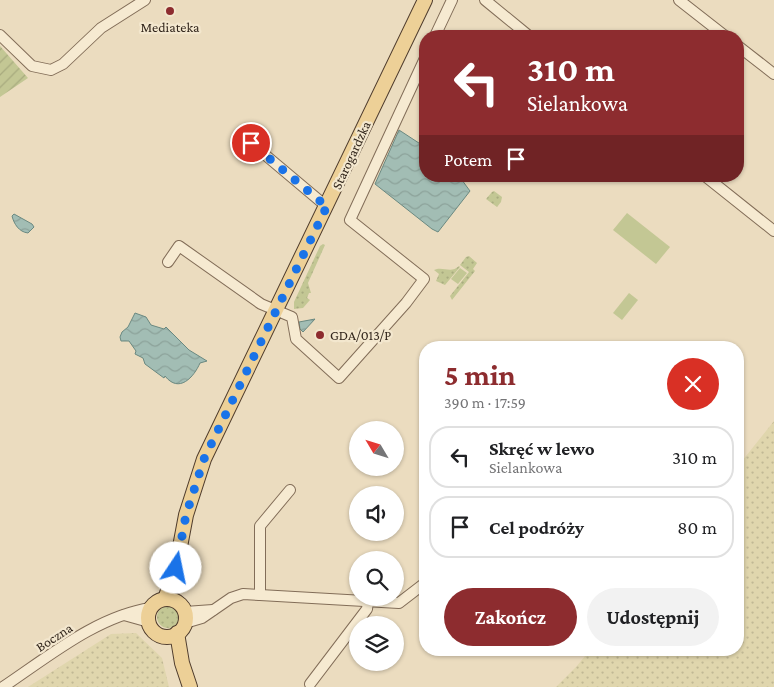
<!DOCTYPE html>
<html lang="pl">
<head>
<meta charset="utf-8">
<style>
  :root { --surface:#fff; --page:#f2f2f2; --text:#202124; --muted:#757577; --line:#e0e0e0; --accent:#8d2c2f }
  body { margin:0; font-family:"Crimson Pro",serif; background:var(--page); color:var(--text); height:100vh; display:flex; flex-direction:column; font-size:19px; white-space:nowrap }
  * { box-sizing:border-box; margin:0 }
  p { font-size:16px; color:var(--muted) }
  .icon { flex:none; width:28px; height:28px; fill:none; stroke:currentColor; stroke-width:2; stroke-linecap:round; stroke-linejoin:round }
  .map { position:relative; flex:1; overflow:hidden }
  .sheet { position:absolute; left:419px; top:341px; width:325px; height:315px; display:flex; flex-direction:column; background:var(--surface); border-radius:20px; box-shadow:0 1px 4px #0004 }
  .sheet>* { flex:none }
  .top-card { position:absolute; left:419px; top:30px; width:325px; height:152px; border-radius:20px; box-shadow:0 1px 4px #0004; background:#8d2c2f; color:#fff; overflow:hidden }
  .needle { width:32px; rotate:308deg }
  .fabs { position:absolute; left:349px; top:421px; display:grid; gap:10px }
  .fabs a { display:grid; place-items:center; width:55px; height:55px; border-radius:50%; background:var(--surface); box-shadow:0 1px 4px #0004; font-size:25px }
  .pin { position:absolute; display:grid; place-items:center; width:42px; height:42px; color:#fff; margin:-21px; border:2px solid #fff; border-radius:50%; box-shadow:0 1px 5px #0007 }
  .me { position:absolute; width:55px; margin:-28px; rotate:11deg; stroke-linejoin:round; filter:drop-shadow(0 0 4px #0008) }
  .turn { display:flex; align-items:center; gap:18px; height:105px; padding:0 25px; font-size:22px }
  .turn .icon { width:65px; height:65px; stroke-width:2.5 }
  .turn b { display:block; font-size:35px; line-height:42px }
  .then { display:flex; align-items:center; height:48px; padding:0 25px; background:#0003; gap:10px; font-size:19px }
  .round { display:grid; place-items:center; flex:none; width:52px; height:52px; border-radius:26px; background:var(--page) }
  .overview { display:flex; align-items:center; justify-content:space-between; height:85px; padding:0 25px }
  h1 { font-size:30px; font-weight:700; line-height:38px; color:var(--accent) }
  .action { display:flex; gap:10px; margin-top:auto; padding:10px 25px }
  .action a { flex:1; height:58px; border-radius:30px; background:var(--accent); color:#fff; font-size:20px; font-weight:700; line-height:58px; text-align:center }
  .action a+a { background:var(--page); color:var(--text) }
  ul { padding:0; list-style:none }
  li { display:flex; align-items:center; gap:15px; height:62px; margin:0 10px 8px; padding:0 15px; border:2px solid var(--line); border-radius:20px }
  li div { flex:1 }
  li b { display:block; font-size:19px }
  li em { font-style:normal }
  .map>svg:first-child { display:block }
  .farmland { fill:url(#farmland-dots) }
  .grass { fill:url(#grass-dots) }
  .park { fill:#c3c794 }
  .garden { fill:url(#garden-furrows) }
  .water { fill:url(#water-waves); stroke:#6a8981 }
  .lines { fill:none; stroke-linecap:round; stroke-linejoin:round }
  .minor-casing { stroke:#826d58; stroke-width:12 }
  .major-casing { stroke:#4f3c2d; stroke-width:16 }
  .minor { stroke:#f6ead1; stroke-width:10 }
  .major { stroke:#edd097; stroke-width:14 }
  .route { stroke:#1a73e8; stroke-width:9; stroke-dasharray:0 16.2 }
  .poi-dot { fill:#8d2c2f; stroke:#f3e7ce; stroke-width:2 }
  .labels { text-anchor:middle; stroke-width:4.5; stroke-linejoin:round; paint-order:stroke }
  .poi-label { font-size:14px; fill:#32261c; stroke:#f3e7ce }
  .street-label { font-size:14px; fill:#32261c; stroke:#f3e7ce }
</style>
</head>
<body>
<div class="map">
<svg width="774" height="687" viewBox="0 0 774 687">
  <defs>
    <pattern id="farmland-dots" width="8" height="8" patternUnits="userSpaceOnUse" patternTransform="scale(1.25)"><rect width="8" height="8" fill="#e0d6ad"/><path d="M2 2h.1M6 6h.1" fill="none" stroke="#c1b894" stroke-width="1.8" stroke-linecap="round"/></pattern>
    <pattern id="grass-dots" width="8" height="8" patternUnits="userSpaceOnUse" patternTransform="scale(1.25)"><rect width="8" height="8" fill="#c3c794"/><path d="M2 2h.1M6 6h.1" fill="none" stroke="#a8ab7f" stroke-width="1.8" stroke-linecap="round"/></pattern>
    <pattern id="garden-furrows" width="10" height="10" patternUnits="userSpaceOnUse" patternTransform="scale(1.25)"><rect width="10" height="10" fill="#c3c794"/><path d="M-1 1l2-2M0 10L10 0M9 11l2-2" fill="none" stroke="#a8ab7f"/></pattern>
    <pattern id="water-waves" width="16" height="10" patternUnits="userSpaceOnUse" patternTransform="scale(1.25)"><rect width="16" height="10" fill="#a2bdb4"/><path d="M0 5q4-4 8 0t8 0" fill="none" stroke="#8ca29a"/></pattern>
  </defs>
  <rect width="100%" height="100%" fill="#ebdcbf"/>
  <g class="farmland">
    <path d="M 774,421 L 774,687 L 556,687 L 576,667 L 590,650 L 738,650 L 738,466 Z"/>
    <path d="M 136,633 L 162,658 L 169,687 L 28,687 L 111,634 Z"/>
  </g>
  <g class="grass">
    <path d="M 494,191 L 502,197 L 501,202 L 497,207 L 486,199 L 492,192 Z"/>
    <path d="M 323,244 L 325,245 L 308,283 L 311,293 L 309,293 L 307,298 L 310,300 L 303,308 L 294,309 L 294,302 L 320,246 Z"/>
    <path d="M 469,256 L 477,263 L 473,269 L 475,271 L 452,300 L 450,296 L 469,272 L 460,265 L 466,257 Z"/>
    <path d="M 459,266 L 460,267 L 445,285 L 436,281 L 439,274 L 434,270 C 443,266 451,274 459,266 Z"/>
    <circle cx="168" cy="617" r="11"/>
  </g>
  <g class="park">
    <path d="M 627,213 L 670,247 L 656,264 L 613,230 Z"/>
    <path d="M 460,268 L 467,273 L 458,284 L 451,279 Z"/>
    <path d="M 629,293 L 638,300 L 622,320 L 613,313 Z"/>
  </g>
  <path class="garden" d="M 0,46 L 28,78 L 0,97 Z"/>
  <g class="water">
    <path d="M 399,130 L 425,147 L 425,176 L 459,176 L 470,191 L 438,232 L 432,229 L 375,184 Z"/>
    <path d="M 14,214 L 32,224 L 34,227 L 28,233 C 19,232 14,224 12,216 Z"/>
    <path d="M 135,313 L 146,317 L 151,325 L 164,329 L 166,327 L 189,350 L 207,361 L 200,363 C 194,377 179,394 165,376 L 164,378 L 145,364 L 143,358 L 135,354 L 136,351 L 129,341 L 121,341 L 120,337 L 122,332 L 128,327 Z"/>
    <path d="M 315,319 L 303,332 L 300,329 L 299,322 Z"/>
  </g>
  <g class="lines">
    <g class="minor-casing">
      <g id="minor">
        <path d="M 485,0 L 529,36"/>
        <path d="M 679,0 L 725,36"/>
        <path d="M 0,35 L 32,66 L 51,70 L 63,64 L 101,28 L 145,0"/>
        <path d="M 435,36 L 452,0"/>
        <path d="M 738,46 L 774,74"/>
        <path d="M 251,143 L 320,201 L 328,205"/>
        <path d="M 705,176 L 774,231"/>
        <path d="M 168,262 L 179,246 L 261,304 L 292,317 L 296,339 L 339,378 L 406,303 L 424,279 L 350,220 L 425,58"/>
        <path d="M 260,595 L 399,603 L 425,583"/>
        <path d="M 185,612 L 213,610"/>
        <path d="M 124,615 L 149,622"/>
        <path d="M 185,623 L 202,618 L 231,598 L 243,594 L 260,595 L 260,526 L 290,490"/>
        <path d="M 310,684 L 367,609 L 368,602"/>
        <path d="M 3,687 C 48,657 97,616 151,608"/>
      </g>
    </g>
    <g class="major-casing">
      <g id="major">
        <path d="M 165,599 L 176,568 L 186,515 L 204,459 L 425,0"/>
        <circle cx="167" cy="618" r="19"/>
        <path d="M 177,633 L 182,663 L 190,687"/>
      </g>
    </g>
    <use href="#minor" class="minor"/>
    <use href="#major" class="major"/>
  </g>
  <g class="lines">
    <path class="route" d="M 176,568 L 186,515 L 204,459 L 328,204 L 320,201 L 251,143"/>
  </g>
  <g class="poi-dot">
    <circle cx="170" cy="11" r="5"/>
    <circle cx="320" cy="335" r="5"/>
  </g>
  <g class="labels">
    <g class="poi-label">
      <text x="170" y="32">Mediateka</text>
      <text x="330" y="340" text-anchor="start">GDA/013/P</text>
    </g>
    <g class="street-label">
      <text transform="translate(351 155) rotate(-65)" y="5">Starogardzka</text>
      <text transform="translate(54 637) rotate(-33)" y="5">Boczna</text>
    </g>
  </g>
</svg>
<div class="fabs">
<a><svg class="needle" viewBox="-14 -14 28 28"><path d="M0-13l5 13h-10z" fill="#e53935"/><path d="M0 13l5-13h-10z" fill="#757577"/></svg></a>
<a><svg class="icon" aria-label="sound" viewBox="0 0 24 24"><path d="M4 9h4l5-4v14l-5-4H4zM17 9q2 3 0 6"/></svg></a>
<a><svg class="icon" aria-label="search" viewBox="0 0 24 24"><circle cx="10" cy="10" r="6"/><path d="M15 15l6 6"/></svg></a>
<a><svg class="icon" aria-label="layers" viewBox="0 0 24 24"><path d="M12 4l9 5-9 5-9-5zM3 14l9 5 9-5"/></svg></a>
</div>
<div class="pin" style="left:251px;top:143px;background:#d93025"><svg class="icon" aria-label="arrive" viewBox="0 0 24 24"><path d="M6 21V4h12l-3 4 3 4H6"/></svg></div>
<svg class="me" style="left:176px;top:568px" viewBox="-20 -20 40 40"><circle r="19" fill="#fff"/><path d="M0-13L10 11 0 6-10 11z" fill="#1a73e8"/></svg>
<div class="top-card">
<div class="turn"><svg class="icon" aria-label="left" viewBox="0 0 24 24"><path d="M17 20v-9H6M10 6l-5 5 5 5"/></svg><div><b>310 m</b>Sielankowa</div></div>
<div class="then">Potem<svg class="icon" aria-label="arrive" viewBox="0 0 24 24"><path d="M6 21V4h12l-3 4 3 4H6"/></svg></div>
</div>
<section class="sheet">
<div class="overview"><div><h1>5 min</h1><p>390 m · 17:59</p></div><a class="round" style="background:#d93025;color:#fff"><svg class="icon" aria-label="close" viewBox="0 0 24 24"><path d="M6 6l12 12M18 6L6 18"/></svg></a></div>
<ul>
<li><svg class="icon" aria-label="left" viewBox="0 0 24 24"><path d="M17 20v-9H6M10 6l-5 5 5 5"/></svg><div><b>Skręć w lewo</b><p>Sielankowa</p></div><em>310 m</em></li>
<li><svg class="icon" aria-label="arrive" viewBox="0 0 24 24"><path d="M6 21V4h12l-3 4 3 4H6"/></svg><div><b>Cel podróży</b></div><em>80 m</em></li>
</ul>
<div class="action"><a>Zakończ</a><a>Udostępnij</a></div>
</section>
</div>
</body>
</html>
